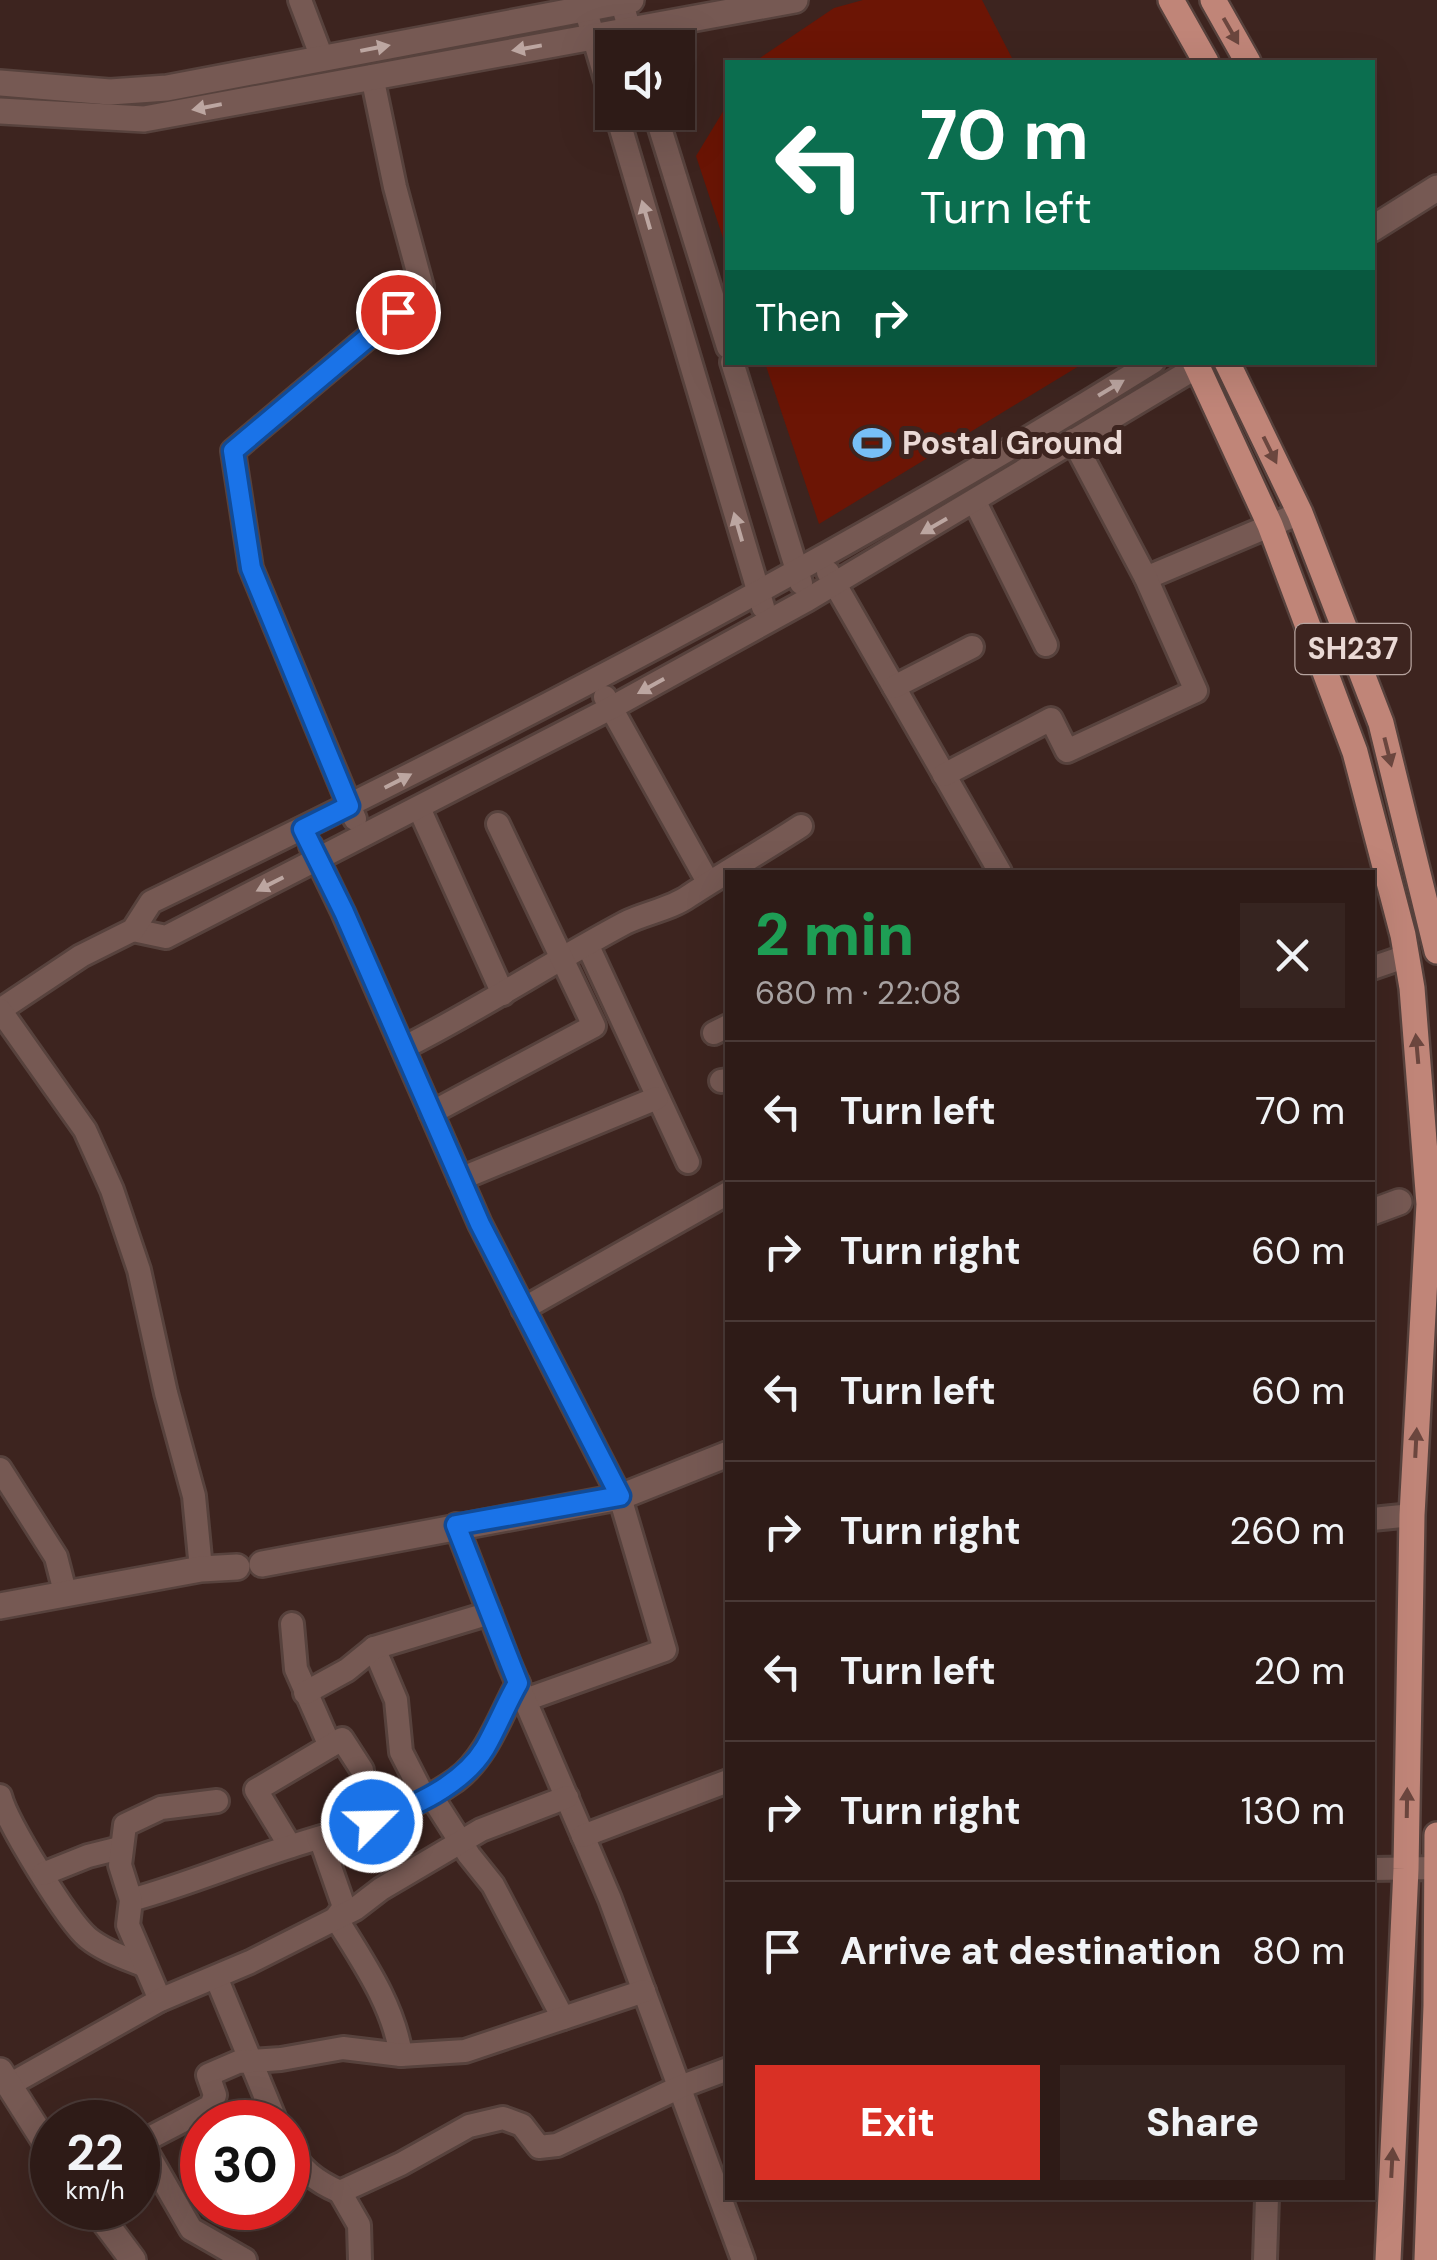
<!DOCTYPE html>
<html lang="en">
<head>
<meta charset="utf-8">
<style>
  :root { --surface:#2e1b17; --page:#362420; --text:#f1f3f6; --muted:#a7a1a1; --line:#493936; --accent:#d93025 }
  body { margin:0; font-family:"DM Sans",sans-serif; background:var(--page); color:var(--text); height:100vh; display:flex; flex-direction:column; font-size:38px; white-space:nowrap }
  * { box-sizing:border-box; margin:0 }
  p { font-size:32px; color:var(--muted) }
  .icon { flex:none; width:55px; height:55px; fill:none; stroke:currentColor; stroke-width:2; stroke-linecap:round; stroke-linejoin:round }
  .map { position:relative; flex:1; overflow:hidden }
  .panel { position:absolute; left:725px; top:870px; width:650px; height:1330px; display:flex; flex-direction:column; background:var(--surface); border-radius:0px; box-shadow:0 10px 40px #0002,0 0 0 2px var(--line) }
  .panel>* { flex:none }
  .banner { position:absolute; left:725px; top:60px; width:650px; height:305px; border-radius:0px; box-shadow:0 10px 40px #0002,0 0 0 2px var(--line); background:#0b6e4f; color:#fff; overflow:hidden }
  .buttons { position:absolute; left:595px; top:30px; display:grid; gap:20px }
  .buttons a { display:grid; place-items:center; width:100px; height:100px; border-radius:0px; background:var(--surface); box-shadow:0 10px 40px #0002,0 0 0 2px var(--line); font-size:50px }
  .speed { position:absolute; left:30px; top:2100px; display:flex; gap:20px; font-size:50px; font-weight:700; text-align:center }
  .speed>* { display:grid; place-content:center; width:130px; height:130px; border-radius:50%; background:var(--surface); box-shadow:0 10px 40px #0002,0 0 0 2px var(--line); line-height:1 }
  .speed small { font-size:25px; font-weight:400 }
  .speed .limit { border:15px solid #d22; background:#fff; color:#111 }
  .pin { position:absolute; display:grid; place-items:center; width:85px; height:85px; color:#fff; margin:-42px; border:5px solid #fff; border-radius:50%; box-shadow:0 2px 10px #0007 }
  .me { position:absolute; width:110px; margin:-55px; rotate:67deg; stroke-linejoin:round; filter:drop-shadow(0 0 8px #0008) }
  .turn { display:flex; align-items:center; gap:35px; height:210px; padding:0 30px; font-size:45px }
  .turn .icon { width:130px; height:130px; stroke-width:2.5 }
  .turn b { display:block; font-size:70px; line-height:85px }
  .then { display:flex; align-items:center; height:95px; padding:0 30px; background:#0003; gap:20px; font-size:38px }
  .round { display:grid; place-items:center; flex:none; width:105px; height:105px; border-radius:0px; background:var(--page) }
  .head { display:flex; align-items:center; justify-content:space-between; height:170px; padding:0 30px }
  h1 { font-size:60px; font-weight:800; line-height:75px; color:#1e9e55 }
  .button { display:flex; gap:20px; margin-top:auto; padding:20px 30px }
  .button a { flex:1; height:115px; border-radius:0px; background:var(--accent); color:#fff; font-size:40px; font-weight:800; line-height:115px; text-align:center }
  .button a+a { background:var(--page); color:var(--text) }
  ul { padding:0; list-style:none }
  li { display:flex; align-items:center; gap:30px; height:140px; padding:0 30px; border-top:2px solid var(--line) }
  li div { flex:1 }
  li b { display:block; font-size:38px }
  li em { font-style:normal }
  .map>svg:first-child { display:block }
  .grass { fill:#6c1505 }
  .lines { fill:none; stroke-linecap:round; stroke-linejoin:round }
  .minor-casing { stroke:#57423d; stroke-width:28 }
  .tertiary-casing { stroke:#57423d; stroke-width:30 }
  .secondary-casing { stroke:#57423d; stroke-width:30 }
  .primary-casing { stroke:#57423d; stroke-width:30 }
  .minor { stroke:#765953; stroke-width:22 }
  .tertiary { stroke:#765953; stroke-width:25 }
  .secondary { stroke:#765953; stroke-width:25 }
  .primary { stroke:#c08578; stroke-width:25 }
  .oneway { fill:#6b463e }
  .oneway2 { fill:#bca6a1 }
  .route-casing { stroke:#114b97; stroke-width:25 }
  .route { stroke:#1a73e8; stroke-width:18 }
  .labels { text-anchor:middle; stroke-width:10; stroke-linejoin:round; paint-order:stroke }
  .shield { fill:#3d241f; stroke:#b6a39e; stroke-width:2.5 }
  .shield-label { font-size:30px; font-weight:bold; fill:#ead9d5 }
  .poi-label { font-size:32px; font-weight:bold; fill:#ead9d5; stroke:#3d241f; text-anchor:start }
</style>
</head>
<body>
<div class="map">
<svg width="1437" height="2260" viewBox="0 0 1437 2260">
  <rect width="100%" height="100%" fill="#3d241f"/>
  <g class="grass">
    <path d="M 863,0 L 982,0 L 1014,62 L 754,62 L 834,8 Z"/>
    <path d="M 727,105 L 728,105 L 727,250 L 696,156 Z"/>
    <path d="M 765,363 L 765,362 L 1084,363 L 819,524 Z"/>
  </g>
  <g class="lines">
    <g class="minor-casing">
      <g id="minor">
        <path d="M 300,0 L 322,58"/>
        <path d="M 621,0 L 635,48"/>
        <path d="M 585,8 L 612,100"/>
        <path d="M 616,112 L 763,607"/>
        <path d="M 655,112 L 728,347"/>
        <path d="M 732,362 L 801,583"/>
        <path d="M 975,502 L 1046,645"/>
        <path d="M 828,572 L 1000,872"/>
        <path d="M 1146,578 L 1300,513"/>
        <path d="M 894,687 L 972,647"/>
        <path d="M 605,697 L 708,882"/>
        <path d="M 944,775 L 1051,719 L 1067,751 L 1196,691 L 1146,578 L 1073,440"/>
        <path d="M 419,808 L 503,994"/>
        <path d="M 355,819 L 251,568 L 233,451 L 398,312 L 422,287 L 395,187 L 372,76"/>
        <path d="M 311,846 L 343,912 L 480,1224 L 620,1497 L 665,1650 L 525,1700"/>
        <path d="M 133,930 L 166,937 L 611,708 L 807,600 L 1197,367"/>
        <path d="M 588,946 L 688,1162"/>
        <path d="M 1372,968 L 1407,956"/>
        <path d="M 0,1010 L 81,956 L 133,930 L 151,902 C 493,737 830,563 1153,362"/>
        <path d="M 0,1010 L 85,1130 L 112,1190 L 139,1270 L 166,1393 L 194,1496 L 201,1569"/>
        <path d="M 714,1033 L 728,1026"/>
        <path d="M 403,1048 C 479,1010 550,963 625,923 C 645,913 671,909 689,896 C 726,872 764,850 801,826"/>
        <path d="M 721,1081 L 728,1080"/>
        <path d="M 431,1113 L 594,1026 L 498,824"/>
        <path d="M 460,1179 L 657,1098"/>
        <path d="M 523,1309 L 728,1193"/>
        <path d="M 0,1469 L 56,1557 L 65,1592"/>
        <path d="M 1372,1519 L 1412,1515"/>
        <path d="M 456,1525 L 509,1663 L 610,1899 L 743,2260"/>
        <path d="M 292,1624 L 296,1669 L 330,1746"/>
        <path d="M 374,1648 L 396,1700 L 401,1752 L 425,1799"/>
        <path d="M 305,1693 L 347,1670 L 374,1648 L 490,1613"/>
        <path d="M 430,1794 L 469,1855 L 493,1885 L 563,2018"/>
        <path d="M 0,1796 C 7,1823 67,1920 88,1938 C 104,1951 126,1958 145,1966"/>
        <path d="M 583,1836 L 728,1781"/>
        <path d="M 320,1838 L 344,1907 L 336,1918 C 363,1962 393,2004 401,2055"/>
        <path d="M 290,1846 L 256,1790 L 342,1739 L 362,1770"/>
        <path d="M 1372,1869 L 1437,1868"/>
        <path d="M 43,1874 L 88,1856 L 120,1848"/>
        <path d="M 131,1900 C 186,1885 237,1863 292,1846 C 348,1828 407,1815 456,1780 C 487,1757 500,1716 518,1683"/>
        <path d="M 216,1977 L 276,2122"/>
        <path d="M 160,2000 L 128,1925 L 131,1900 L 120,1865 L 125,1825 L 161,1808 L 217,1801"/>
        <path d="M 9,2085 L 160,2000 L 250,1962 L 355,1909 L 381,1889 L 481,1830 L 567,1797"/>
        <path d="M 141,2142 L 191,2229 L 245,2260"/>
        <path d="M 138,2144 L 211,2106 L 215,2095 L 208,2075 L 238,2062 L 281,2059 L 343,2048 L 401,2055 L 465,2051 L 644,1991"/>
        <path d="M 288,2145 C 299,2169 317,2182 340,2192 L 401,2164 L 469,2126 L 503,2118 L 522,2125 L 539,2147 L 557,2145 L 680,2087 L 728,2069"/>
        <path d="M 340,2192 L 359,2225 L 360,2260"/>
        <path d="M 1265,2260 L 1267,2198"/>
      </g>
    </g>
    <g class="tertiary-casing">
      <g id="tertiary">
        <path d="M 0,83 L 110,92 L 167,88 L 631,0"/>
        <path d="M 0,111 L 144,119 L 795,0"/>
        <path d="M 0,2071 L 52,2153"/>
        <path d="M 94,2208 L 133,2260"/>
      </g>
    </g>
    <g class="secondary-casing">
      <g id="secondary">
        <path d="M 1372,229 L 1437,188"/>
        <path d="M 1372,1212 L 1399,1202"/>
        <path d="M 262,1564 L 620,1497 L 728,1454"/>
        <path d="M 0,1606 L 201,1569 L 237,1567"/>
      </g>
    </g>
    <g class="primary-casing">
      <g id="primary">
        <path d="M 1171,0 L 1206,62"/>
        <path d="M 1213,0 L 1248,62"/>
        <path d="M 1195,362 L 1270,525 L 1355,752 L 1403,935 L 1412,988 L 1429,1204 L 1412,1515 L 1406,1869 L 1388,2260"/>
        <path d="M 1227,362 L 1300,513 L 1381,723 L 1437,951"/>
        <path d="M 1427,2260 L 1436,2006 L 1437,1835"/>
      </g>
    </g>
    <use href="#minor" class="minor"/>
    <use href="#tertiary" class="tertiary"/>
    <use href="#secondary" class="secondary"/>
    <use href="#primary" class="primary"/>
  </g>
  <defs><path id="oneway-solid" d="M-6-.8H1V-3.2L6.5 0L1 3.2V.8H-6Z" transform="scale(2.5)"/></defs>
  <g class="oneway">
    <use href="#oneway-solid" transform="translate(1231 31) rotate(60)"/>
    <use href="#oneway-solid" transform="translate(1270 450) rotate(64)"/>
    <use href="#oneway-solid" transform="translate(1388 752) rotate(76)"/>
    <use href="#oneway-solid" transform="translate(1417 1049) rotate(-95)"/>
    <use href="#oneway-solid" transform="translate(1416 1443) rotate(-87)"/>
    <use href="#oneway-solid" transform="translate(1407 1803) rotate(-89)"/>
    <use href="#oneway-solid" transform="translate(1392 2163) rotate(-87)"/>
  </g>
  <g class="oneway2">
    <use href="#oneway-solid" transform="translate(375 48) rotate(-11)"/>
    <use href="#oneway-solid" transform="translate(527 48) rotate(170)"/>
    <use href="#oneway-solid" transform="translate(207 107) rotate(169)"/>
    <use href="#oneway-solid" transform="translate(646 215) rotate(-106)"/>
    <use href="#oneway-solid" transform="translate(1111 388) rotate(-31)"/>
    <use href="#oneway-solid" transform="translate(934 526) rotate(150)"/>
    <use href="#oneway-solid" transform="translate(738 527) rotate(-106)"/>
    <use href="#oneway-solid" transform="translate(651 686) rotate(151)"/>
    <use href="#oneway-solid" transform="translate(398 781) rotate(-27)"/>
    <use href="#oneway-solid" transform="translate(270 884) rotate(153)"/>
  </g>
  <g class="lines">
    <g class="route-casing">
      <path id="route" d="M 372,1822 C 412,1807 462,1786 485,1748 C 497,1727 506,1704 518,1683 L 456,1525 L 620,1496 L 480,1224 L 344,912 L 303,829 L 349,806 L 251,568 L 233,451 L 398,312"/>
    </g>
    <use href="#route" class="route"/>
  </g>
  <defs>
    <g id="stadium-bare" transform="scale(3)"><path d="M0-5a6.5 5 0 1 0 0 10a6.5 5 0 1 0 0-10ZM-3.5-1.8h7v3.6h-7Z" fill="#77bff7" stroke="#3d241f" stroke-width="2.5" paint-order="stroke"/></g>
  </defs>
  <g fill-rule="evenodd">
    <use href="#stadium-bare" x="872" y="443"/>
  </g>
  <g class="labels">
    <rect class="shield" x="1295.5" y="624" width="115" height="50" rx="8"/>
    <g class="shield-label">
      <text x="1353" y="659">SH237</text>
    </g>
    <g class="poi-label">
      <text x="902" y="454">Postal Ground</text>
    </g>
  </g>
</svg>
<div class="buttons">
<a><svg class="icon" aria-label="sound" viewBox="0 0 24 24"><path d="M4 9h4l5-4v14l-5-4H4zM17 9q2 3 0 6"/></svg></a>
</div>
<div class="speed"><div>22<small>km/h</small></div><div class="limit">30</div></div>
<div class="pin" style="left:398px;top:312px;background:#d93025"><svg class="icon" aria-label="arrive" viewBox="0 0 24 24"><path d="M6 21V4h12l-3 4 3 4H6"/></svg></div>
<svg class="me" style="left:372px;top:1822px" viewBox="-20 -20 40 40"><circle r="17" fill="#1a73e8" stroke="#fff" stroke-width="3"/><path d="M0-11L8 9 0 5-8 9z" fill="#fff"/></svg>
<div class="banner">
<div class="turn"><svg class="icon" aria-label="left" viewBox="0 0 24 24"><path d="M17 20v-9H6M10 6l-5 5 5 5"/></svg><div><b>70 m</b>Turn left</div></div>
<div class="then">Then<svg class="icon" aria-label="right" viewBox="0 0 24 24"><path d="M7 20v-9h11M14 6l5 5-5 5"/></svg></div>
</div>
<section class="panel">
<div class="head"><div><h1>2 min</h1><p>680 m · 22:08</p></div><a class="round"><svg class="icon" aria-label="close" viewBox="0 0 24 24"><path d="M6 6l12 12M18 6L6 18"/></svg></a></div>
<ul>
<li><svg class="icon" aria-label="left" viewBox="0 0 24 24"><path d="M17 20v-9H6M10 6l-5 5 5 5"/></svg><div><b>Turn left</b></div><em>70 m</em></li>
<li><svg class="icon" aria-label="right" viewBox="0 0 24 24"><path d="M7 20v-9h11M14 6l5 5-5 5"/></svg><div><b>Turn right</b></div><em>60 m</em></li>
<li><svg class="icon" aria-label="left" viewBox="0 0 24 24"><path d="M17 20v-9H6M10 6l-5 5 5 5"/></svg><div><b>Turn left</b></div><em>60 m</em></li>
<li><svg class="icon" aria-label="right" viewBox="0 0 24 24"><path d="M7 20v-9h11M14 6l5 5-5 5"/></svg><div><b>Turn right</b></div><em>260 m</em></li>
<li><svg class="icon" aria-label="left" viewBox="0 0 24 24"><path d="M17 20v-9H6M10 6l-5 5 5 5"/></svg><div><b>Turn left</b></div><em>20 m</em></li>
<li><svg class="icon" aria-label="right" viewBox="0 0 24 24"><path d="M7 20v-9h11M14 6l5 5-5 5"/></svg><div><b>Turn right</b></div><em>130 m</em></li>
<li><svg class="icon" aria-label="arrive" viewBox="0 0 24 24"><path d="M6 21V4h12l-3 4 3 4H6"/></svg><div><b>Arrive at destination</b></div><em>80 m</em></li>
</ul>
<div class="button"><a>Exit</a><a>Share</a></div>
</section>
</div>
</body>
</html>
